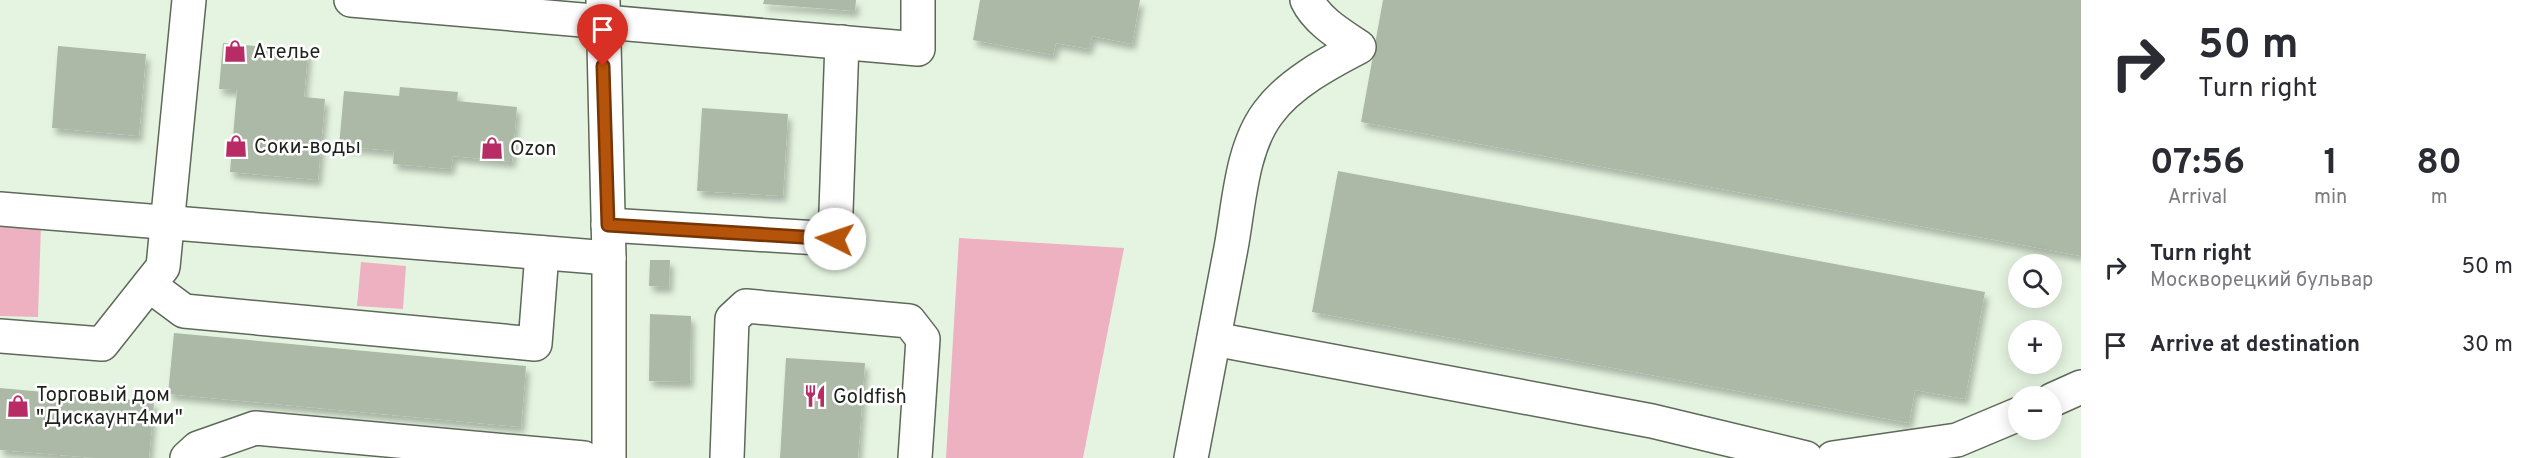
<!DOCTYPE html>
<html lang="en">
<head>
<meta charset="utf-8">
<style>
  :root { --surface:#fff; --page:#f7f7f7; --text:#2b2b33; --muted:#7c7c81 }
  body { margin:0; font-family:Overpass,sans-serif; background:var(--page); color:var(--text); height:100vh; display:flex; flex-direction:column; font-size:22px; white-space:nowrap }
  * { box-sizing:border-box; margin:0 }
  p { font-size:20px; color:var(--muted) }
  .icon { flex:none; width:33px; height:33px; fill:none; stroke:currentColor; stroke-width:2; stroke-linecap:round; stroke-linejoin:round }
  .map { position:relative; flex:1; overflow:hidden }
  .details { display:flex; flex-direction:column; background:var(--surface); width:450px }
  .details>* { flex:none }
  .top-card { background:#fff; color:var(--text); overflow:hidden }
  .buttons { position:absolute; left:2008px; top:254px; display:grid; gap:12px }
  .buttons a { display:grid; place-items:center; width:54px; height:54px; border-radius:50%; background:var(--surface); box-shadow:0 3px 15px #0003; font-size:30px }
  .pin { position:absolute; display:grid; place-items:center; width:51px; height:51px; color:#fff; margin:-62px -26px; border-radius:50% 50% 50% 0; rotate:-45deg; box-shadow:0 0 6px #0007 }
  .pin .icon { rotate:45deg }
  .me { position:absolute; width:66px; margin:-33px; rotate:274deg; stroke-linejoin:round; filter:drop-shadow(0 0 4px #0008) }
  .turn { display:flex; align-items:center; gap:21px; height:126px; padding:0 18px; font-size:27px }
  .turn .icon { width:78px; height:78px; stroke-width:2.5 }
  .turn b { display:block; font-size:42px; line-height:51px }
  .eta { display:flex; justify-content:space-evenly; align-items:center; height:102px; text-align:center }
  .eta b { font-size:36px; font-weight:700; line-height:42px }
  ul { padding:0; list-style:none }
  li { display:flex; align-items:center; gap:18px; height:78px; padding:0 18px }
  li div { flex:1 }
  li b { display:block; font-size:22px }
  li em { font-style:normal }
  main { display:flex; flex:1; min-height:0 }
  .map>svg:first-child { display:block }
  .green { fill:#eeb1c2 }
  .building { fill:#acb9a7; filter:url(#shadow) }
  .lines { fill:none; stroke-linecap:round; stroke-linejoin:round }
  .minor-casing { stroke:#5d6959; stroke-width:36 }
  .minor { stroke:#fff; stroke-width:33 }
  .route-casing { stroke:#753606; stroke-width:15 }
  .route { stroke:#b45309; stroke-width:10 }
  .labels { text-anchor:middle; stroke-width:5; stroke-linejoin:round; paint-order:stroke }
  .poi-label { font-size:20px; fill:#1d221b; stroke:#fff; text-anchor:start }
</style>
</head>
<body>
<main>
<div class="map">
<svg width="2081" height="458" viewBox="0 0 2081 458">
  <defs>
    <filter id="shadow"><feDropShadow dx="3.5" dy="6" stdDeviation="3" flood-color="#0004"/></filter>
  </defs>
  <rect width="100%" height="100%" fill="#e5f4e0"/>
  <g class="green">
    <path d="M 0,224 L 41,225 L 38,317 L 0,316 Z"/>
    <path d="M 959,238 L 1124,248 L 1083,458 L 946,458 Z"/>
    <path d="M 361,262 L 406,266 L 403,309 L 357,306 Z"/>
  </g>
  <g class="building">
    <path d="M 764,0 L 856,0 L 855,11 L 763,4 Z"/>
    <path d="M 980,0 L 1140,0 L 1132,44 L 1092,36 L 1089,49 L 1056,43 L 1053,55 L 973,40 Z"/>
    <path d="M 1383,0 L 2081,0 L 2081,256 L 1361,122 Z"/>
    <path d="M 223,43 L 308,51 L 304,97 L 325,99 L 318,180 L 230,172 L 237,90 L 219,89 Z"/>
    <path d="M 58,46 L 146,54 L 139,136 L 52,128 Z"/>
    <path d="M 400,87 L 458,92 L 457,101 L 517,107 L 512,162 L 453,156 L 451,169 L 393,164 L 394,151 L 339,146 L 344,91 L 399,96 Z"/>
    <path d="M 702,108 L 788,114 L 783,196 L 697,191 Z"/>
    <path d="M 1338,171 L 1985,292 L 1965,399 L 1915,390 L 1909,423 L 1312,312 Z"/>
    <path d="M 650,260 L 670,260 L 669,287 L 649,286 Z"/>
    <path d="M 650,314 L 691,316 L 690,382 L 649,381 Z"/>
    <path d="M 174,333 L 526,366 L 521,427 L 168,394 Z"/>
    <path d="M 786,358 L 865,363 L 858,458 L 780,458 Z"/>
    <path d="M 0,388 L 154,402 L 149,458 L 95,458 L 0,450 Z"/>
  </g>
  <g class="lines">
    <g class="minor-casing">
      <g id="minor">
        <path d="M 351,0 L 918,49 L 918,0"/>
        <path d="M 603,0 L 609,258 L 609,458"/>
        <path d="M 0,209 L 609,258"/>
        <path d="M 608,225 L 835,239 L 842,42"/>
        <path d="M 149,285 L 184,311 L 535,344 L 542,253"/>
        <path d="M 0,336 L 102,344 L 163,267 L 189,0"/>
        <path d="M 1214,339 L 1652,421 L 1806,458"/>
        <path d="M 2052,400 L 2081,387"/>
        <path d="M 187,458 L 198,448 L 255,428 L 584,458"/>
        <path d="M 727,458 L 732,319 L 746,306 L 909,321 L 923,339 L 915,458"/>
        <path d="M 1191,458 C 1205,388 1218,318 1231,248 C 1239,205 1241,149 1268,113 C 1289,84 1328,63 1359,47 C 1341,35 1317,21 1307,0"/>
        <path d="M 1833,458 L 1957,440 L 2019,414"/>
      </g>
    </g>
    <use href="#minor" class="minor"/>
  </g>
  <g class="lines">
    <g class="route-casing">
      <path id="route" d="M 603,66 L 608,225 L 835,239"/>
    </g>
    <use href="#route" class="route"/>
  </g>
  <defs>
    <g id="shop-bare" transform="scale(1.8)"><path d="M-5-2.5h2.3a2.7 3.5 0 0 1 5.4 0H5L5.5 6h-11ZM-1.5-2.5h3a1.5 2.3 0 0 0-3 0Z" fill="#b82c65" stroke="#fff" stroke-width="2.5" paint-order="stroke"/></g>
    <g id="restaurant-bare" transform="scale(1.8)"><path d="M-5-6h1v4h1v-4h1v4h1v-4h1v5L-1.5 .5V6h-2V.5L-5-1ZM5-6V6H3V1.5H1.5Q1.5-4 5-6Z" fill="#b82c65" stroke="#fff" stroke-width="2.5" paint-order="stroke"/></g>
  </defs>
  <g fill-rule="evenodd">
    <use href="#shop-bare" x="235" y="51"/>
    <use href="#shop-bare" x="236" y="146"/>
    <use href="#shop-bare" x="492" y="148"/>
    <use href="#restaurant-bare" x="815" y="396"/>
    <use href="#shop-bare" x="18" y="406"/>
  </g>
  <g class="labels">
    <g class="poi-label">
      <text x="253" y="58">Ателье</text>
      <text x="254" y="153">Соки-воды</text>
      <text x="510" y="155">Ozon</text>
      <text x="36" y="401">Торговый дом<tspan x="36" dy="23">"Дискаунт4ми"</tspan></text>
      <text x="833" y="403">Goldfish</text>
    </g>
  </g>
</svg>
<div class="buttons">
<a><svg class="icon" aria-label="search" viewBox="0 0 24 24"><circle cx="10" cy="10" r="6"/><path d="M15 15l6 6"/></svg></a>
<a>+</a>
<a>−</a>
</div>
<div class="pin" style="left:603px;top:66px;background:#d93025"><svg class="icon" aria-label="arrive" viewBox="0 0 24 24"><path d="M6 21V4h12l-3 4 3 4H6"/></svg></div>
<svg class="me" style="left:835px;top:239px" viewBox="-20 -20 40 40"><circle r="19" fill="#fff"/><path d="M0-13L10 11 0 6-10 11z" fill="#b45309"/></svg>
</div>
<section class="details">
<div class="top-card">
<div class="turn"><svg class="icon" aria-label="right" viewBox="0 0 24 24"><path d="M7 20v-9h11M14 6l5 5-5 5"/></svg><div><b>50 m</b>Turn right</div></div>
</div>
<div class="eta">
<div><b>07:56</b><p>Arrival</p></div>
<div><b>1</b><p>min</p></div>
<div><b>80</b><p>m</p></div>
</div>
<ul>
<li><svg class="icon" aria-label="right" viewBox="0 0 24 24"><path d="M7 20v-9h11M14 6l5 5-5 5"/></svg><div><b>Turn right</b><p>Москворецкий бульвар</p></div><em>50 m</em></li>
<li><svg class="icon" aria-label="arrive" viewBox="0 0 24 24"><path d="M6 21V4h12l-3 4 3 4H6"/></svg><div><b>Arrive at destination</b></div><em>30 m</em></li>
</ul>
</section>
</main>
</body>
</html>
